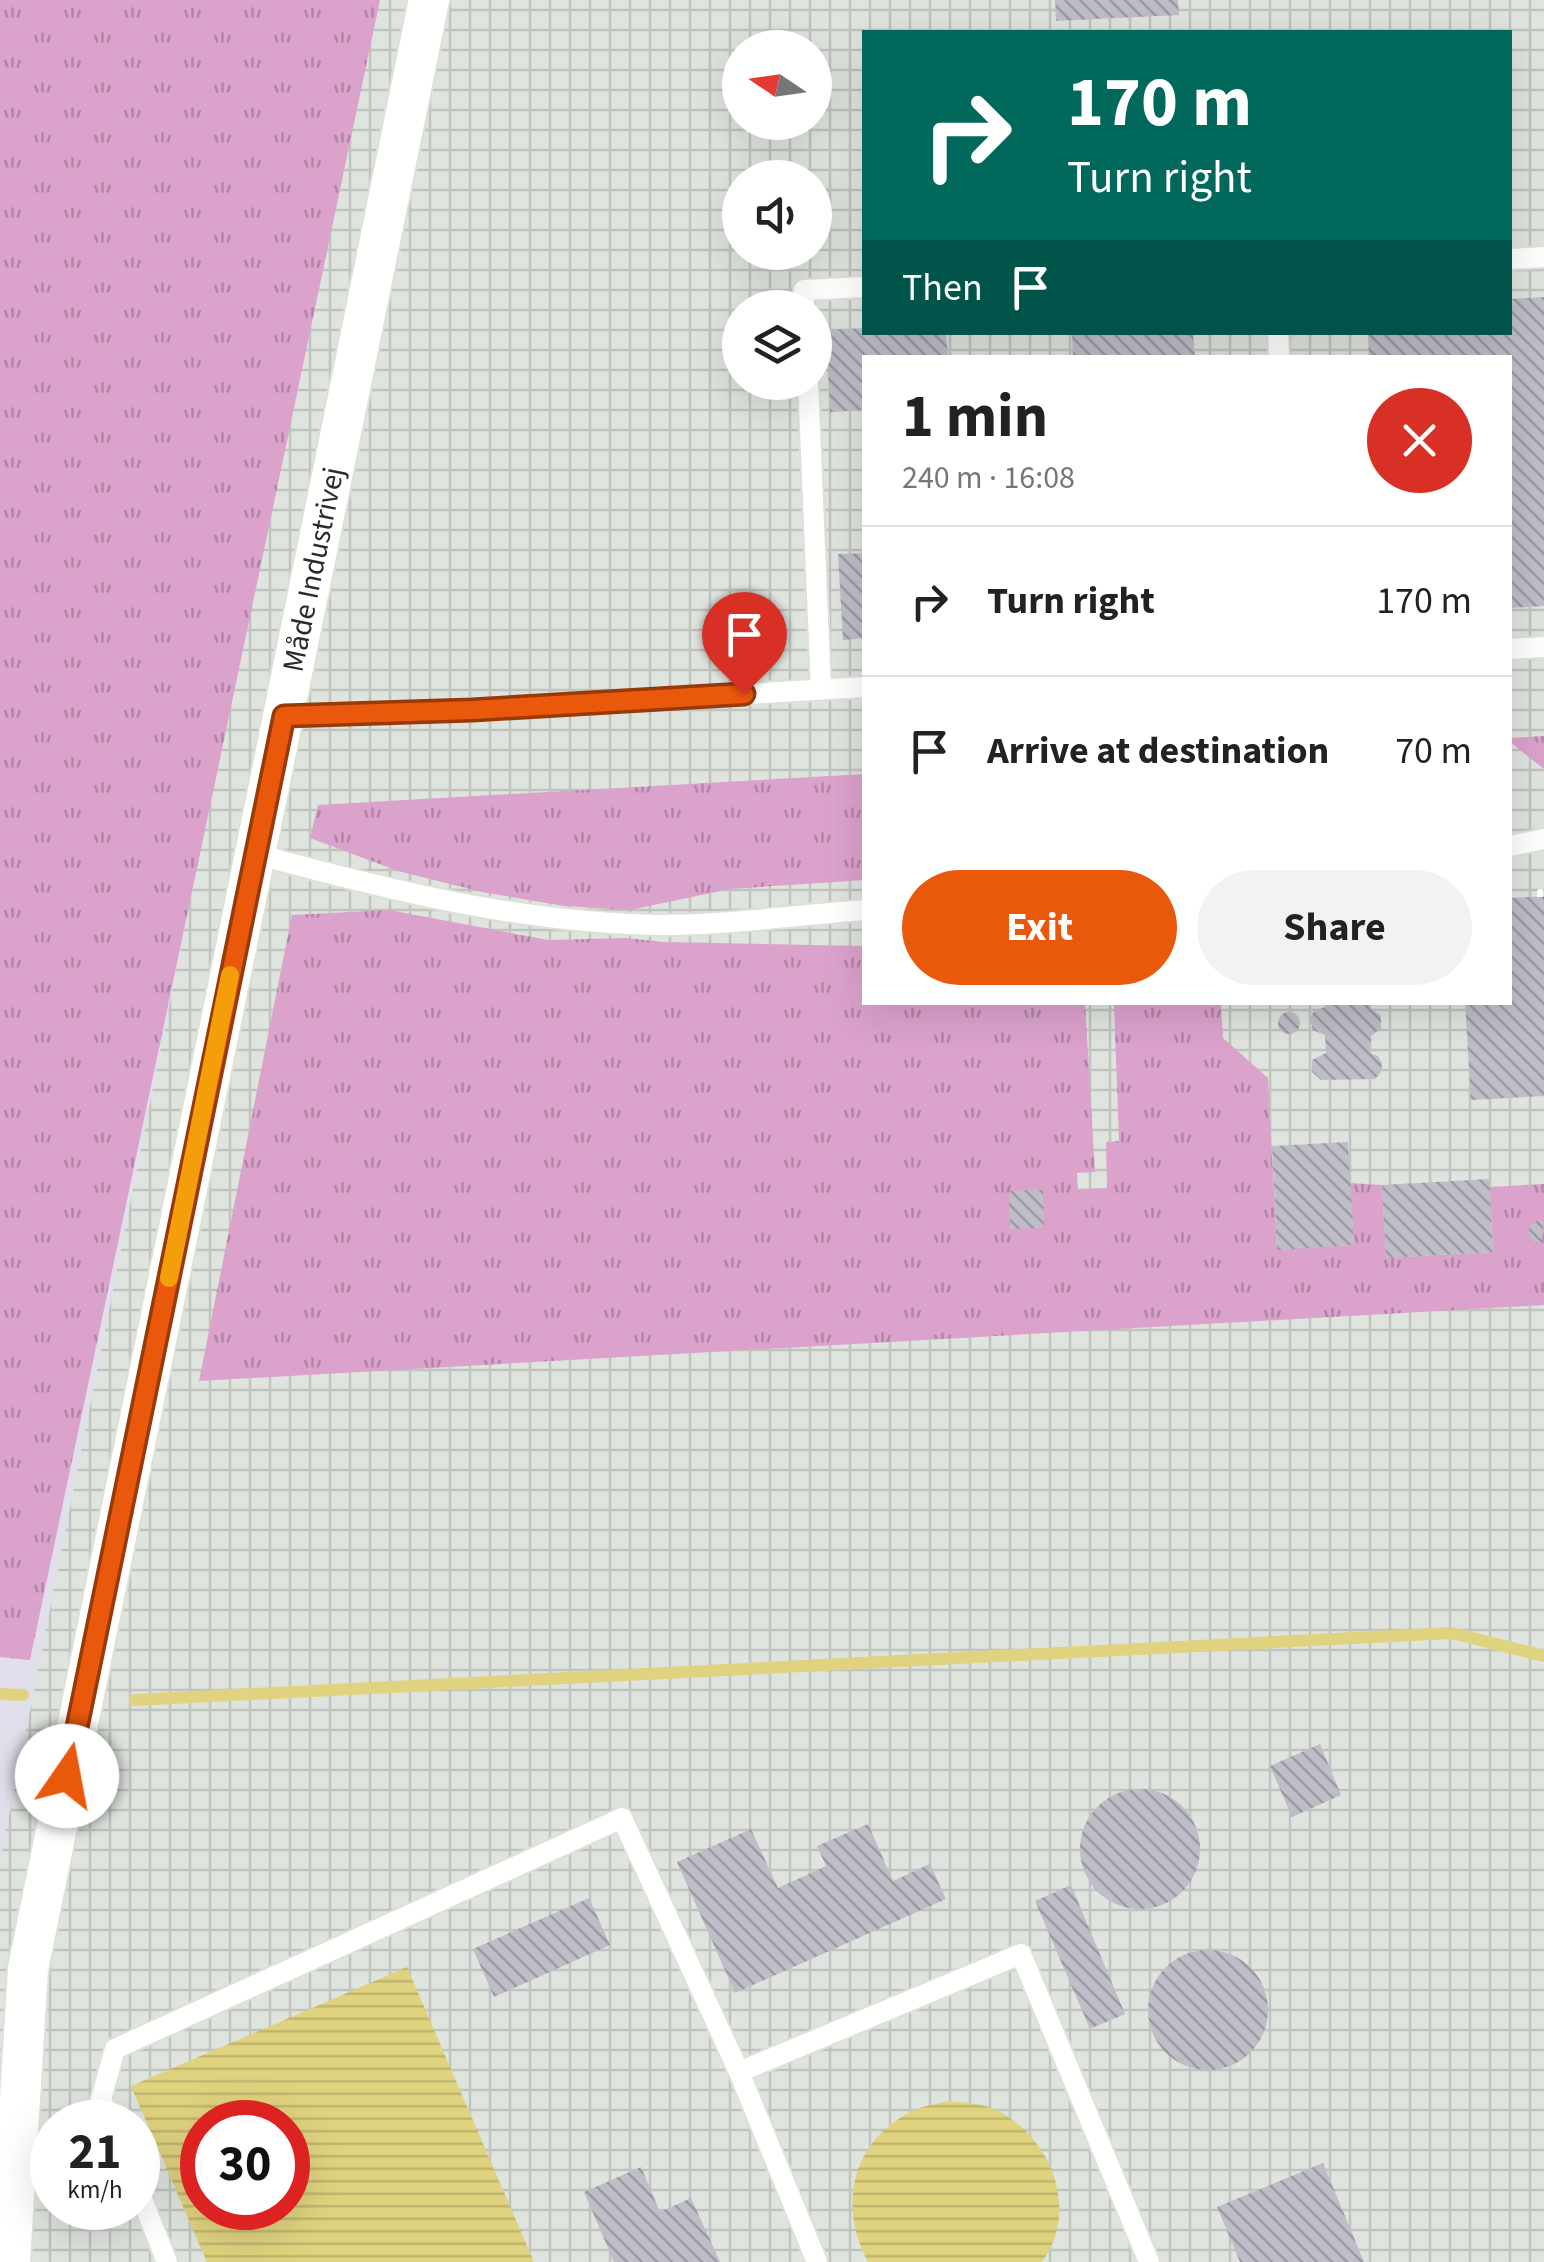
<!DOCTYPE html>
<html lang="en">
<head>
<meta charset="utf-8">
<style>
  :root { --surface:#fff; --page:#f2f2f2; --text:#222; --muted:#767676; --line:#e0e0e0; --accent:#ea580c }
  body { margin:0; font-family:"Source Sans 3",sans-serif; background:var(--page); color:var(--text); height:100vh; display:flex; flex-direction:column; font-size:38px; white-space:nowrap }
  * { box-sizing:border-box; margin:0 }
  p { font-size:32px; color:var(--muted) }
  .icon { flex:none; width:55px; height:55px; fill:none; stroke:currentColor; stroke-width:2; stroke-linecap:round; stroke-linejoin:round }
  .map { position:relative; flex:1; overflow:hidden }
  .side { position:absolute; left:862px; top:355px; width:650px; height:650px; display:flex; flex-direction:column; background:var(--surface); border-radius:0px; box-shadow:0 10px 40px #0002 }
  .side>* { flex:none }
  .top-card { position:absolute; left:862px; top:30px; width:650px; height:305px; border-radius:0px; box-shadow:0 10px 40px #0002; background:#00695c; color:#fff; overflow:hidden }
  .needle { width:65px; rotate:283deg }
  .controls { position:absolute; left:722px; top:30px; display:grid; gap:20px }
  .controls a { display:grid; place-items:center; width:110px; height:110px; border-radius:50%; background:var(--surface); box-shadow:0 10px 40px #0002; font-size:50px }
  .speed { position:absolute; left:30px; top:2100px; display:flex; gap:20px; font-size:50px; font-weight:700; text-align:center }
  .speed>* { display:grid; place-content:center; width:130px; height:130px; border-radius:50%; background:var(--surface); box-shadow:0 10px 40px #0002; line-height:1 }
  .speed small { font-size:25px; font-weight:400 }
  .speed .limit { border:15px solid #d22; background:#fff; color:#111 }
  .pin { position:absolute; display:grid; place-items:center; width:85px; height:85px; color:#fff; margin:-102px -42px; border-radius:50% 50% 50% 0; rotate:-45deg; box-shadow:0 0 10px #0007 }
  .pin .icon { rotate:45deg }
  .me { position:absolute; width:110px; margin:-55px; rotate:12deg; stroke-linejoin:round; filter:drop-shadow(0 0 8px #0008) }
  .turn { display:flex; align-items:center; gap:35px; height:210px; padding:0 40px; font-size:45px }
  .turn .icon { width:130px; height:130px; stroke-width:2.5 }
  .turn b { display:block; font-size:70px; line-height:85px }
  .then { display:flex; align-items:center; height:95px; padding:0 40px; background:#0003; gap:20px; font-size:38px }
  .round { display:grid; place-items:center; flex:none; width:105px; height:105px; border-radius:52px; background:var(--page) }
  .head { display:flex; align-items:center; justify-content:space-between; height:170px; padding:0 40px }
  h1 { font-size:60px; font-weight:700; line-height:75px }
  .button { display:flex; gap:20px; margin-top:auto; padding:20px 40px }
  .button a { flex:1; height:115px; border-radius:60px; background:var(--accent); color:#fff; font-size:40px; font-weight:700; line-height:115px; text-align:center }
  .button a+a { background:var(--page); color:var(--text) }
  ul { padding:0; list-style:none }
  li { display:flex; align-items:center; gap:30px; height:150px; padding:0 40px; border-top:2px solid var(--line) }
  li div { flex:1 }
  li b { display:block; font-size:38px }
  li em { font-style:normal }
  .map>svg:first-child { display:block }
  .industrial { fill:url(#industrial-grid); fill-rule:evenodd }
  .grass { fill:url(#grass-tufts) }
  .water { fill:url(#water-rules); fill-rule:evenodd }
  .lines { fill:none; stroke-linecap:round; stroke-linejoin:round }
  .stream { stroke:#e0d37f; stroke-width:12 }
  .building { fill:url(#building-back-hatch) }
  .lane-casing { stroke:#dce2d4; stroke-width:24 }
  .street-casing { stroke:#dce2d4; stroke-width:44 }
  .path { stroke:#fff; stroke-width:6; stroke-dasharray:8 5; stroke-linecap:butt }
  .lane { stroke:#fff; stroke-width:20 }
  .street { stroke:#fff; stroke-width:40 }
  .route-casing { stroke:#983908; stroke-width:25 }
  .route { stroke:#ea580c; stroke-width:18 }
  .slow { stroke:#f59e0b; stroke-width:18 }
  .labels { text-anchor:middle; stroke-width:9; stroke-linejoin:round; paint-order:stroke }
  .street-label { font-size:30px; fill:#2b2b2b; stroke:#fff }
</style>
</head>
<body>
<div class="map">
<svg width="1544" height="2262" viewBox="0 0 1544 2262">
  <defs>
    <pattern id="industrial-grid" width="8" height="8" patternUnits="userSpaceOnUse" patternTransform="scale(2.5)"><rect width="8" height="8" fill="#dfe4de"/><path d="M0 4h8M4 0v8" fill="none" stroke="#c0c4bf"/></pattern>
    <pattern id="grass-tufts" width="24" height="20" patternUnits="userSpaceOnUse" patternTransform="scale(2.5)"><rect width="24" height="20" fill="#dba2cc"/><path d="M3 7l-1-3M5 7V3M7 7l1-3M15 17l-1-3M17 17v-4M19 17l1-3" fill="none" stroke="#b284a6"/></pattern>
    <pattern id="water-rules" width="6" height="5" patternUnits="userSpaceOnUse" patternTransform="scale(2.5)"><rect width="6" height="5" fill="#e0d37f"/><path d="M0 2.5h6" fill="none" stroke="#c0b56e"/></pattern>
    <pattern id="building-back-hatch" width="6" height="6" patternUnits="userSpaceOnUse" patternTransform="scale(2.5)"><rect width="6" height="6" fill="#bfbdc7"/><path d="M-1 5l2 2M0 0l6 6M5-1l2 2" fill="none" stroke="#9b9aa2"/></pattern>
  </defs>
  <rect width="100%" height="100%" fill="#e1dfeb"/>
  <path class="industrial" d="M 368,0 L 1544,0 L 1544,2262 L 0,2262 L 0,1862 ZM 865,32 L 1510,32 L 1510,332 L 865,332 ZM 740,48 L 815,48 L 815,122 L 740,122 ZM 740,178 L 815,178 L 815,252 L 740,252 ZM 740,308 L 815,308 L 815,382 L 740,382 ZM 865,358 L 1510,358 L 1510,1002 L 865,1002 ZM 52,2122 L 138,2122 L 138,2208 L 52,2208 ZM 202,2122 L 288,2122 L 288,2208 L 202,2208 Z"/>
  <g class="grass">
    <path d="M 0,0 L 380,0 L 30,1660 L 0,1657 Z"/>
    <path d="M 1544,736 L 1544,769 L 1510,742 L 1510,738 Z"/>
    <path d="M 865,774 L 865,880 L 730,889 L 630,910 L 564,906 L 482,892 L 398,871 L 310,838 L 318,805 Z"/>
    <path d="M 389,910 L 548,940 L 626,938 L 664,942 L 865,946 L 865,1002 L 1085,1003 L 1095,1172 L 1077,1173 L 1078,1189 L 1107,1188 L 1106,1142 L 1119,1141 L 1114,1003 L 1221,1003 L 1223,1038 L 1268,1078 L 1277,1249 L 1354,1245 L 1350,1183 L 1382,1185 L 1386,1258 L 1493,1252 L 1490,1187 L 1544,1184 L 1544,1305 L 199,1381 L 292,915 Z"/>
  </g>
  <g class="water">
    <path d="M 407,1967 L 534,2262 L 207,2262 L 131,2086 ZM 202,2122 L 288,2122 L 288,2208 L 202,2208 Z"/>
    <path d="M 949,2101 C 967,2103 986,2103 1002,2113 C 1053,2142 1079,2211 1042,2262 L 868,2262 C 838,2206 851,2143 910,2112 C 921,2106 936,2104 949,2101 Z"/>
  </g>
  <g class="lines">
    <g class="stream">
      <path d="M 0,1694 L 23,1695"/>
      <path d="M 135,1700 L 1452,1633 L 1544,1656"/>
    </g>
  </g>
  <g class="building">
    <path d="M 1055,0 L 1178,0 L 1179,15 L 1056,21 Z"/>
    <path d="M 1544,297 L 1544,606 L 1510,608 L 1510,358 L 1369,358 L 1368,332 L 1510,332 L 1510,299 Z"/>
    <path d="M 865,328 L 865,332 L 946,332 L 948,358 L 865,358 L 865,410 L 830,412 L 826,330 Z"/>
    <path d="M 1072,332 L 1193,332 L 1195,358 L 1073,358 Z"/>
    <path d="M 865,553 L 865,638 L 843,640 L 838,554 Z"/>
    <path d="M 1544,896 L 1544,1096 L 1471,1100 L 1465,1002 L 1510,1002 L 1510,898 Z"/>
    <path d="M 1325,1002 L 1370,1002 L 1370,1009 L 1381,1015 L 1381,1028 L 1371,1036 L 1370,1053 L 1378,1056 L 1382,1063 L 1381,1072 L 1375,1079 L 1321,1080 L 1312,1072 L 1312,1060 L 1326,1053 L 1325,1035 L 1313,1030 L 1310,1018 L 1314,1011 L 1325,1007 Z"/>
    <circle cx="1289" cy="1023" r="11"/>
    <path d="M 1348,1142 L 1354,1245 L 1277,1250 L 1272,1146 Z"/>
    <path d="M 1489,1179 L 1493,1252 L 1386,1258 L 1382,1185 Z"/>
    <path d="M 1043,1190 L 1044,1228 L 1010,1229 L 1009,1191 Z"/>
    <path d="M 1536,1221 L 1544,1221 L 1542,1243 L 1534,1242 L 1528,1233 L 1530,1226 Z"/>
    <path d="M 1320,1744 L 1341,1795 L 1292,1817 L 1270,1766 Z"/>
    <circle cx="1140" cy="1849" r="60"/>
    <path d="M 868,1824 L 893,1881 L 930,1864 L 946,1899 L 735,1993 L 677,1862 L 751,1829 L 778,1888 L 826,1866 L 817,1846 Z"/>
    <path d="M 1071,1885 L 1125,2014 L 1090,2029 L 1035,1901 Z"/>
    <path d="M 589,1898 L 610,1945 L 494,1997 L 473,1949 Z"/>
    <circle cx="1208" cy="2010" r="60"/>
    <path d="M 1323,2163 L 1364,2262 L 1240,2262 L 1217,2207 Z"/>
    <path d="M 641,2167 L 660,2212 L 691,2198 L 720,2262 L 614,2262 L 584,2192 Z"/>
  </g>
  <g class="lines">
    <g class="lane-casing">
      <g id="lane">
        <path d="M 1510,259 L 1544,257"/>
        <path d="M 804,308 L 804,290 L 865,287"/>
        <path d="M 1278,332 L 1279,358"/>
        <path d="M 808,382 L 821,689"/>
        <path d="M 1510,649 L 1544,647"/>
        <path d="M 283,716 L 473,710 L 865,687"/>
        <path d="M 1510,846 L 1544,839"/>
        <path d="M 255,854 C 388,890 521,923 660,925 C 727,925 797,915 865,910"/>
        <path d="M 739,2072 L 1021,1954 L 1149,2262"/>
        <path d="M 111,2122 L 101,2099 L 115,2049 L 622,1818 L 739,2072 L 817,2262"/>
        <path d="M 138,2189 L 167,2262"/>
      </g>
    </g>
    <g class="street-casing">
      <g id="street">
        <path id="s1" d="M 10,2262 L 28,1969 L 429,0"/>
      </g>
    </g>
    <path class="path" d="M 1540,897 L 1540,892 L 1544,892"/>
    <use href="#lane" class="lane"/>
    <use href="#street" class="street"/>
  </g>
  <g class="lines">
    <g class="route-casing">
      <path id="route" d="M 67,1776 L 284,716 L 472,710 L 744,694"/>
    </g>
    <use href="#route" class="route"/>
    <path class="slow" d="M 169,1278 L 230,975"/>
  </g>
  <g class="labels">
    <g class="street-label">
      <text dy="10" stroke="none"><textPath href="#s1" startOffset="1722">Måde Industrivej</textPath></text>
    </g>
  </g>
</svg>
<div class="controls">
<a><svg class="needle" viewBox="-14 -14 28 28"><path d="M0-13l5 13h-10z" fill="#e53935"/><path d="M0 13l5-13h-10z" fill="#767676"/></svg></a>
<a><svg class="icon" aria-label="sound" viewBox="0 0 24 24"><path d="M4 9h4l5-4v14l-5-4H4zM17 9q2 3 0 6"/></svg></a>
<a><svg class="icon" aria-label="layers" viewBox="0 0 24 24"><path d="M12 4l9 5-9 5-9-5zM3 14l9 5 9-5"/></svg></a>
</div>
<div class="speed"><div>21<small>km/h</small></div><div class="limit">30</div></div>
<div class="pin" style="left:744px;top:694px;background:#d93025"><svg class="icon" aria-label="arrive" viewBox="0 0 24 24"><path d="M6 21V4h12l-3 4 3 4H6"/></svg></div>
<svg class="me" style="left:67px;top:1776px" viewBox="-20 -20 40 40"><circle r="19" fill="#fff"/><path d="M0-13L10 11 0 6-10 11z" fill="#ea580c"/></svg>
<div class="top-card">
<div class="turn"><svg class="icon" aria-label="right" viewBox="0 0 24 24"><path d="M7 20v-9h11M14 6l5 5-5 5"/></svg><div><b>170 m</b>Turn right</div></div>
<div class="then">Then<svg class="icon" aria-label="arrive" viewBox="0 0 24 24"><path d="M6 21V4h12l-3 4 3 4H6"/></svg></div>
</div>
<section class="side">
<div class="head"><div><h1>1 min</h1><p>240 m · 16:08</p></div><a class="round" style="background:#d93025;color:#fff"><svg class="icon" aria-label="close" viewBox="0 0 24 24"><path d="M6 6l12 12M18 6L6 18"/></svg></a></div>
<ul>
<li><svg class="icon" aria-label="right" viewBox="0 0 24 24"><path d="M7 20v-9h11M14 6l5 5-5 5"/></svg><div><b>Turn right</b></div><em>170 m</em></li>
<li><svg class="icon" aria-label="arrive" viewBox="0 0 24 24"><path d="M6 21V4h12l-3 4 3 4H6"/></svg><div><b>Arrive at destination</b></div><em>70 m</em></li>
</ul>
<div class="button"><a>Exit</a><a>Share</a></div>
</section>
</div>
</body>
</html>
